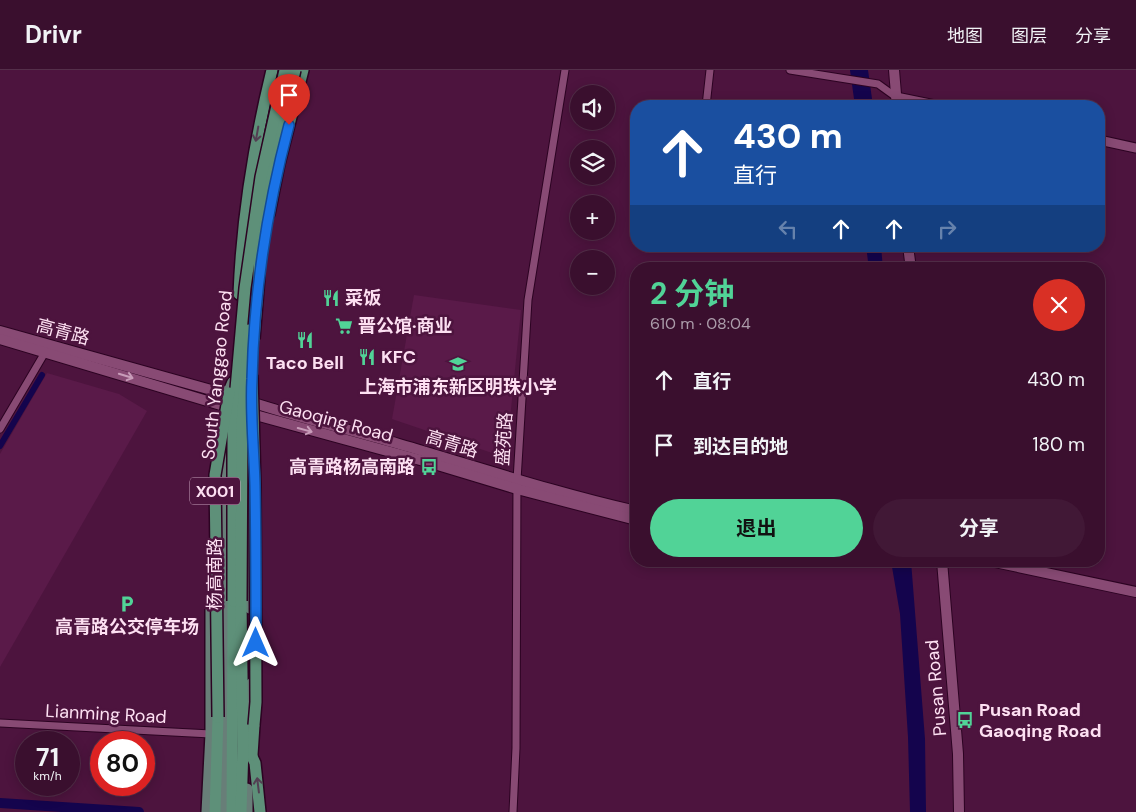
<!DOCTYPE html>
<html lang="zh">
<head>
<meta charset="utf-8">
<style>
  :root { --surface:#3a0f2e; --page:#411836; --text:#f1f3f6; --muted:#ab9caa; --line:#542f4a; --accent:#51d397 }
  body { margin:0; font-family:"DM Sans","Noto Sans SC",sans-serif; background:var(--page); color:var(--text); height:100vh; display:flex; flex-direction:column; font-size:19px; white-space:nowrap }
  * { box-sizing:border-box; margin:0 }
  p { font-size:16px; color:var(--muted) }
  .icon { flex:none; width:28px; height:28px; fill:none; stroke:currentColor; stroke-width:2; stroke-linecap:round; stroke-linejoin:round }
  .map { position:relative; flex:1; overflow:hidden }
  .sheet { position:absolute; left:630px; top:192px; width:475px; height:305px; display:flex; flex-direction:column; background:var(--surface); border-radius:20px; box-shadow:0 2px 12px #0003,0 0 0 1px var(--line) }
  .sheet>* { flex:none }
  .top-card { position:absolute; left:630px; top:30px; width:475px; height:152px; border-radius:20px; box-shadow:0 2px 12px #0003,0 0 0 1px var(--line); background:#1a4fa0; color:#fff; overflow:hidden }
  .fabs { position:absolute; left:570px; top:15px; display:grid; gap:10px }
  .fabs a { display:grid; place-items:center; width:45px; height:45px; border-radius:50%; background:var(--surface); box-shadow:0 2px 12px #0003,0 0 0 1px var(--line); font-size:25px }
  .speed { position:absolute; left:15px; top:661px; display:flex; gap:10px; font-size:25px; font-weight:700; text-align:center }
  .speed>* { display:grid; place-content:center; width:65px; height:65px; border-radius:50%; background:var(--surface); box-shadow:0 2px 12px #0003,0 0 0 1px var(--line); line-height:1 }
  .speed small { font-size:12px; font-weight:400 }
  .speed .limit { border:8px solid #d22; background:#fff; color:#111 }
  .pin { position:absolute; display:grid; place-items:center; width:42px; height:42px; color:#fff; margin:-51px -21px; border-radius:50% 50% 50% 0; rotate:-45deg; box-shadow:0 0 5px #0007 }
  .pin .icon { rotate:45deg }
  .me { position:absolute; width:55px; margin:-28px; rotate:0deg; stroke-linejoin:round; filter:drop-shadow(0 0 4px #0008) }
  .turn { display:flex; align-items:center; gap:18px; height:105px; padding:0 20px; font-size:22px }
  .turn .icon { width:65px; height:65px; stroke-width:2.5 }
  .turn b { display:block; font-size:35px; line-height:42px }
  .lanes { display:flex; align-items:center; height:48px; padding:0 20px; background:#0003; justify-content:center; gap:25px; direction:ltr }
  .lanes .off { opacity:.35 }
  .round { display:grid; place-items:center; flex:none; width:52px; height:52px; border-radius:26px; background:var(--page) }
  .overview { display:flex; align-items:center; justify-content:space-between; height:85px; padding:0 20px }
  h1 { font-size:30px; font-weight:700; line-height:38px; color:var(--accent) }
  .primary-button { display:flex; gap:10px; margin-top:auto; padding:10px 20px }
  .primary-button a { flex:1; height:58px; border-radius:30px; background:var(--accent); color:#111; font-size:20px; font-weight:700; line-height:58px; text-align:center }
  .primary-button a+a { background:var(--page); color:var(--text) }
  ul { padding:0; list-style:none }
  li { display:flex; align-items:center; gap:15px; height:65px; padding:0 20px }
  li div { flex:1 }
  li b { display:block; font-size:19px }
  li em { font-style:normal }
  header { display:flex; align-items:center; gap:30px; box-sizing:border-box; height:70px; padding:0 25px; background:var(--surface); border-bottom:1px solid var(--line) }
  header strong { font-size:24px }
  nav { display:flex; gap:28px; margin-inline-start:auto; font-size:18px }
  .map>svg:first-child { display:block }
  .built { fill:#5a1a49 }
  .water { fill:#14044d }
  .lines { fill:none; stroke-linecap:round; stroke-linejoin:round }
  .canal { stroke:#14044d; stroke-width:6 }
  .river { stroke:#14044d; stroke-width:10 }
  .minor-casing { stroke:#2c0322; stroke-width:9 }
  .tertiary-casing { stroke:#2c0322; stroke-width:11 }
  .secondary-casing { stroke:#2c0322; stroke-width:12 }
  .primary-casing { stroke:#2c0322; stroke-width:14 }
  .trunk-casing { stroke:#2c0322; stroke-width:14 }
  .minor { stroke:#884a74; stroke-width:7 }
  .tertiary { stroke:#884a74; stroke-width:9 }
  .secondary { stroke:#884a74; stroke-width:10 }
  .primary { stroke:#687e78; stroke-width:11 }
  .trunk { stroke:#5e9079; stroke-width:11 }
  .trunk-bridge-casing { stroke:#2c0322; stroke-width:14; stroke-linecap:butt }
  .trunk-bridge { stroke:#5e9079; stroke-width:11 }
  .oneway { stroke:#533f53 }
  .oneway2 { stroke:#c89cb9 }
  .route-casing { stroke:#114b97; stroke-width:12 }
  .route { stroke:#1a73e8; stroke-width:9 }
  .labels { text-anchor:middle; stroke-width:5; stroke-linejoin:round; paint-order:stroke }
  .shield { fill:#4d143e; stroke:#c8a3bc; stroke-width:1 }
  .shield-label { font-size:16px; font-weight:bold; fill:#fde0f2 }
  .poi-label { font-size:18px; font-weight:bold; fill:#fde0f2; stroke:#4d143e; text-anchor:start }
  .street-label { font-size:18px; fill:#fde0f2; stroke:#4d143e }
</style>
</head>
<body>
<header>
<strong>Drivr</strong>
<nav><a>地图</a><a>图层</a><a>分享</a></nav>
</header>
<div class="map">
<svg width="1136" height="742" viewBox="0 0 1136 742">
  <rect width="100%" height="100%" fill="#4d143e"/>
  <g class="built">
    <path d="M 414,225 L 521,240 L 508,369 L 498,385 L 392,349 Z"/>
    <path d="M 47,303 L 119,324 L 147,341 L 0,597 L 0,384 Z"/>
  </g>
  <g class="water">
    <path d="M 850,0 L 868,0 L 873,36 L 855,36 Z"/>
    <path d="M 866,176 L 881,176 L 883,199 L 869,199 Z"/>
    <path d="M 891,491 L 911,491 L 925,669 L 926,742 L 910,742 L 908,667 L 900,544 Z"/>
  </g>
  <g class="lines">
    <path class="canal" d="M 0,376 L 42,305"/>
    <path class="river" d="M 0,733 L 139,742"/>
    <g class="minor-casing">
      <g id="minor">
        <path d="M 790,0 L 878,14 L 896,27"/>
        <path d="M 706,36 L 710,0"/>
        <path d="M 0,359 L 47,279"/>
        <path d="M 0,653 L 211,664"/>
        <path d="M 513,742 L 516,678 L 517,410 L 528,230 L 565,0"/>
      </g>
    </g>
    <g class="tertiary-casing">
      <g id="tertiary">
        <path d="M 896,27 L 940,36"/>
        <path d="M 1099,70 L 1136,78"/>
      </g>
    </g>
    <g class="secondary-casing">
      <g id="secondary">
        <path d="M 894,0 L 897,36"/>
        <path d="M 908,176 L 911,199"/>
        <path d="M 0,261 L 222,323"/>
        <path d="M 0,269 L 234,339"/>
        <path d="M 245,330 C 296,347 348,359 399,374 C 478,397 556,423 636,441"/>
        <path d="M 248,343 L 431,393 L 517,419 L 636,450"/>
        <path d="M 942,491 L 958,684 L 959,742"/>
        <path d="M 990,491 L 1136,522"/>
      </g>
    </g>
    <g class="primary-casing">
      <g id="primary">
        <path d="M 216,321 L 227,322 L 230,319 L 233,312"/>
        <path d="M 248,371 L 250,538"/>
        <path d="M 248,668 L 251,614"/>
        <path d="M 207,742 L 211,664 L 211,536"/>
        <path d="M 225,742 L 226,677 L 224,407 L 229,357"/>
        <path d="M 247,742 L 247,719"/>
      </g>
    </g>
    <g class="trunk-casing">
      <g id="trunk">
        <path d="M 269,144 L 279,94 L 303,0"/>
        <path d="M 239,224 C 242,148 254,74 272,0"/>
        <path d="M 248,678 L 255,693 L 260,742"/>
        <path d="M 252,685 L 254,655"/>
        <path d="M 215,742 L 218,647"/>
        <path d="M 232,742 L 233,531"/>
        <path d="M 241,742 L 243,676 L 241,531"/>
      </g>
    </g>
    <use href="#minor" class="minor"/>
    <use href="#tertiary" class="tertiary"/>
    <use href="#secondary" class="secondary"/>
    <use href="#primary" class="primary"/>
    <use href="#trunk" class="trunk"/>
    <g class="trunk-bridge-casing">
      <g id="trunk-bridge">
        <path d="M 258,180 L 270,108 L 295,0"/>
        <path d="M 254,269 L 259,207 L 259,175"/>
        <path d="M 252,305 L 255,415 L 256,632 L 254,655"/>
        <path d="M 233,531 L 233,352 L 245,218 L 261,107 L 285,0"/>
        <path d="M 241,531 L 242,355 L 249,260"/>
        <path d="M 218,647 L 215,405 L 229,323"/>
      </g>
    </g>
    <use href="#trunk-bridge" class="trunk-bridge"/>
  </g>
  <defs><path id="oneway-shaft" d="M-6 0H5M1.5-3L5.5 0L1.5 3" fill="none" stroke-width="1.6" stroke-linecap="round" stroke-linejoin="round" transform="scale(1.25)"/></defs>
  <g class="oneway">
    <use href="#oneway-shaft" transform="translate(257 64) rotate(100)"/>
    <use href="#oneway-shaft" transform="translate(258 715) rotate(-97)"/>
  </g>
  <g class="oneway2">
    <use href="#oneway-shaft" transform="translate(126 306) rotate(17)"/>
    <use href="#oneway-shaft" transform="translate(305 360) rotate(15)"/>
  </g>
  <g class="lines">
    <g class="route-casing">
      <path id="route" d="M 256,573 C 256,520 256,467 255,415 C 254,379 250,344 252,309 C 254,223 267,138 289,55"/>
    </g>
    <use href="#route" class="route"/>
  </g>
  <defs>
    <g id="restaurant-bare" transform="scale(1.35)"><path d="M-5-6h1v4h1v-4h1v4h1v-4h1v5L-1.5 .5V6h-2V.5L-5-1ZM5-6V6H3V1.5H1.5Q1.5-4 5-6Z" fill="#51d397" stroke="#4d143e" stroke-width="2.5" paint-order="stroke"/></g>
    <g id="supermarket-bare" transform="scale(1.35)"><path d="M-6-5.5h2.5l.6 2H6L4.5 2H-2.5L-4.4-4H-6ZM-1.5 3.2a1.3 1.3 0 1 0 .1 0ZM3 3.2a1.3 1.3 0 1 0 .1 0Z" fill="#51d397" stroke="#4d143e" stroke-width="2.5" paint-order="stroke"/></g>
    <g id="school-bare" transform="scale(1.35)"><path d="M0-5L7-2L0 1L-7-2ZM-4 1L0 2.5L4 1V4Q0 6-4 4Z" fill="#51d397" stroke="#4d143e" stroke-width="2.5" paint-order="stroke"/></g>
    <g id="bus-bare" transform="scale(1.35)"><path d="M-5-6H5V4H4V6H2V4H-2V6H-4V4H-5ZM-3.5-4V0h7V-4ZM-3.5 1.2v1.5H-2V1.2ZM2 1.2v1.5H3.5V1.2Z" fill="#51d397" stroke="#4d143e" stroke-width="2.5" paint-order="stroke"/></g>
    <g id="parking-bare" transform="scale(1.35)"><path d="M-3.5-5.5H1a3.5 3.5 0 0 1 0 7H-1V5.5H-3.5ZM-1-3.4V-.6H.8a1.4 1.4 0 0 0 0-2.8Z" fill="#51d397" stroke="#4d143e" stroke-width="2.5" paint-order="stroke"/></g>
  </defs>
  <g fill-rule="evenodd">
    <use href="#restaurant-bare" x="331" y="228"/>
    <use href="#supermarket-bare" x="344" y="256"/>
    <use href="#restaurant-bare" x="305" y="270"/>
    <use href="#restaurant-bare" x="367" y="287"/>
    <use href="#school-bare" x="458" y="294"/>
    <use href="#bus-bare" x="429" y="397"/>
    <use href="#parking-bare" x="127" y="534"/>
    <use href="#bus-bare" x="965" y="650"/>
  </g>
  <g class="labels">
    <rect class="shield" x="190" y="407.5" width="50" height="27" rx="4"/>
    <g class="shield-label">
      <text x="215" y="427">X001</text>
    </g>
    <g class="poi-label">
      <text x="345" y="234">菜饭</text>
      <text x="358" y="262">晋公馆·商业</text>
      <text x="381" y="293">KFC</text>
      <text x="305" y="299" text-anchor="middle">Taco Bell</text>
      <text x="458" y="323" text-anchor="middle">上海市浦东新区明珠小学</text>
      <text x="415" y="403" text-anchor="end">高青路杨高南路</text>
      <text x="127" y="563" text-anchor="middle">高青路公交停车场</text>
      <text x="979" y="646">Pusan Road<tspan x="979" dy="21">Gaoqing Road</tspan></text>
    </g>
    <g class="street-label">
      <text transform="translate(63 262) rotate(15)" y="6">高青路</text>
      <text transform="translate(217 305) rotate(-84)" y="6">South Yanggao Road</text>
      <text transform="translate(336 351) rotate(15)" y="6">Gaoqing Road</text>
      <text transform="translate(504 369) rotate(-86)" y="6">盛苑路</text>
      <text transform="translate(452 374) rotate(17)" y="6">高青路</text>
      <text transform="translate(215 504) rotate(-90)" y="6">杨高南路</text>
      <text transform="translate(936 618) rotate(-95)" y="6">Pusan Road</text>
      <text transform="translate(106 644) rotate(3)" y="6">Lianming Road</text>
    </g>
  </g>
</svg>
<div class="fabs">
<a><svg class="icon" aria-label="sound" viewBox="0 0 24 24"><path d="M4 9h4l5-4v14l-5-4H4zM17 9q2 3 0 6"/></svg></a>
<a><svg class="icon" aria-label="layers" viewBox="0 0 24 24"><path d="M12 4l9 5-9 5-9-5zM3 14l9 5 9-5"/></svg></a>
<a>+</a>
<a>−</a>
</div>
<div class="speed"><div>71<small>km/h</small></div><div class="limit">80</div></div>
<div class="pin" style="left:289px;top:55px;background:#d93025"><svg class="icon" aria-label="arrive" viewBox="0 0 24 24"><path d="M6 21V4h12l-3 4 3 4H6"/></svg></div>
<svg class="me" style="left:256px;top:573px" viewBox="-20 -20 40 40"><path d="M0-17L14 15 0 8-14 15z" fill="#1a73e8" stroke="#fff" stroke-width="4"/></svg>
<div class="top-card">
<div class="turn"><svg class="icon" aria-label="ahead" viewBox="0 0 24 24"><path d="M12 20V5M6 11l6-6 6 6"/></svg><div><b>430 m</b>直行</div></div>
<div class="lanes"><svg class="icon off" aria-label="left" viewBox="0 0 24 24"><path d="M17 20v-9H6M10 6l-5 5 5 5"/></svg><svg class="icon" aria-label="ahead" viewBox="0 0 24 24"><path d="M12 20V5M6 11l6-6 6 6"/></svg><svg class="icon" aria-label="ahead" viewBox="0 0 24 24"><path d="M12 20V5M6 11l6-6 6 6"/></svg><svg class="icon off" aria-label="right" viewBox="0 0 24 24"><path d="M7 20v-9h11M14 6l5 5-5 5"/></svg></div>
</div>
<section class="sheet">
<div class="overview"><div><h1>2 分钟</h1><p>610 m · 08:04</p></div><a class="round" style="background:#d93025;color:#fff"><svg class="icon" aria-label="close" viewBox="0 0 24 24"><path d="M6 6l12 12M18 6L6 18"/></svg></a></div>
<ul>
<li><svg class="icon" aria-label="ahead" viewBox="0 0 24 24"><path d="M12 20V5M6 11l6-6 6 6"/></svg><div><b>直行</b></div><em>430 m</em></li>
<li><svg class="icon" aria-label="arrive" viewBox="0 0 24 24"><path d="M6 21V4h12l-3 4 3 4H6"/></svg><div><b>到达目的地</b></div><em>180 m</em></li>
</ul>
<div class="primary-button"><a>退出</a><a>分享</a></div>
</section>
</div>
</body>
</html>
